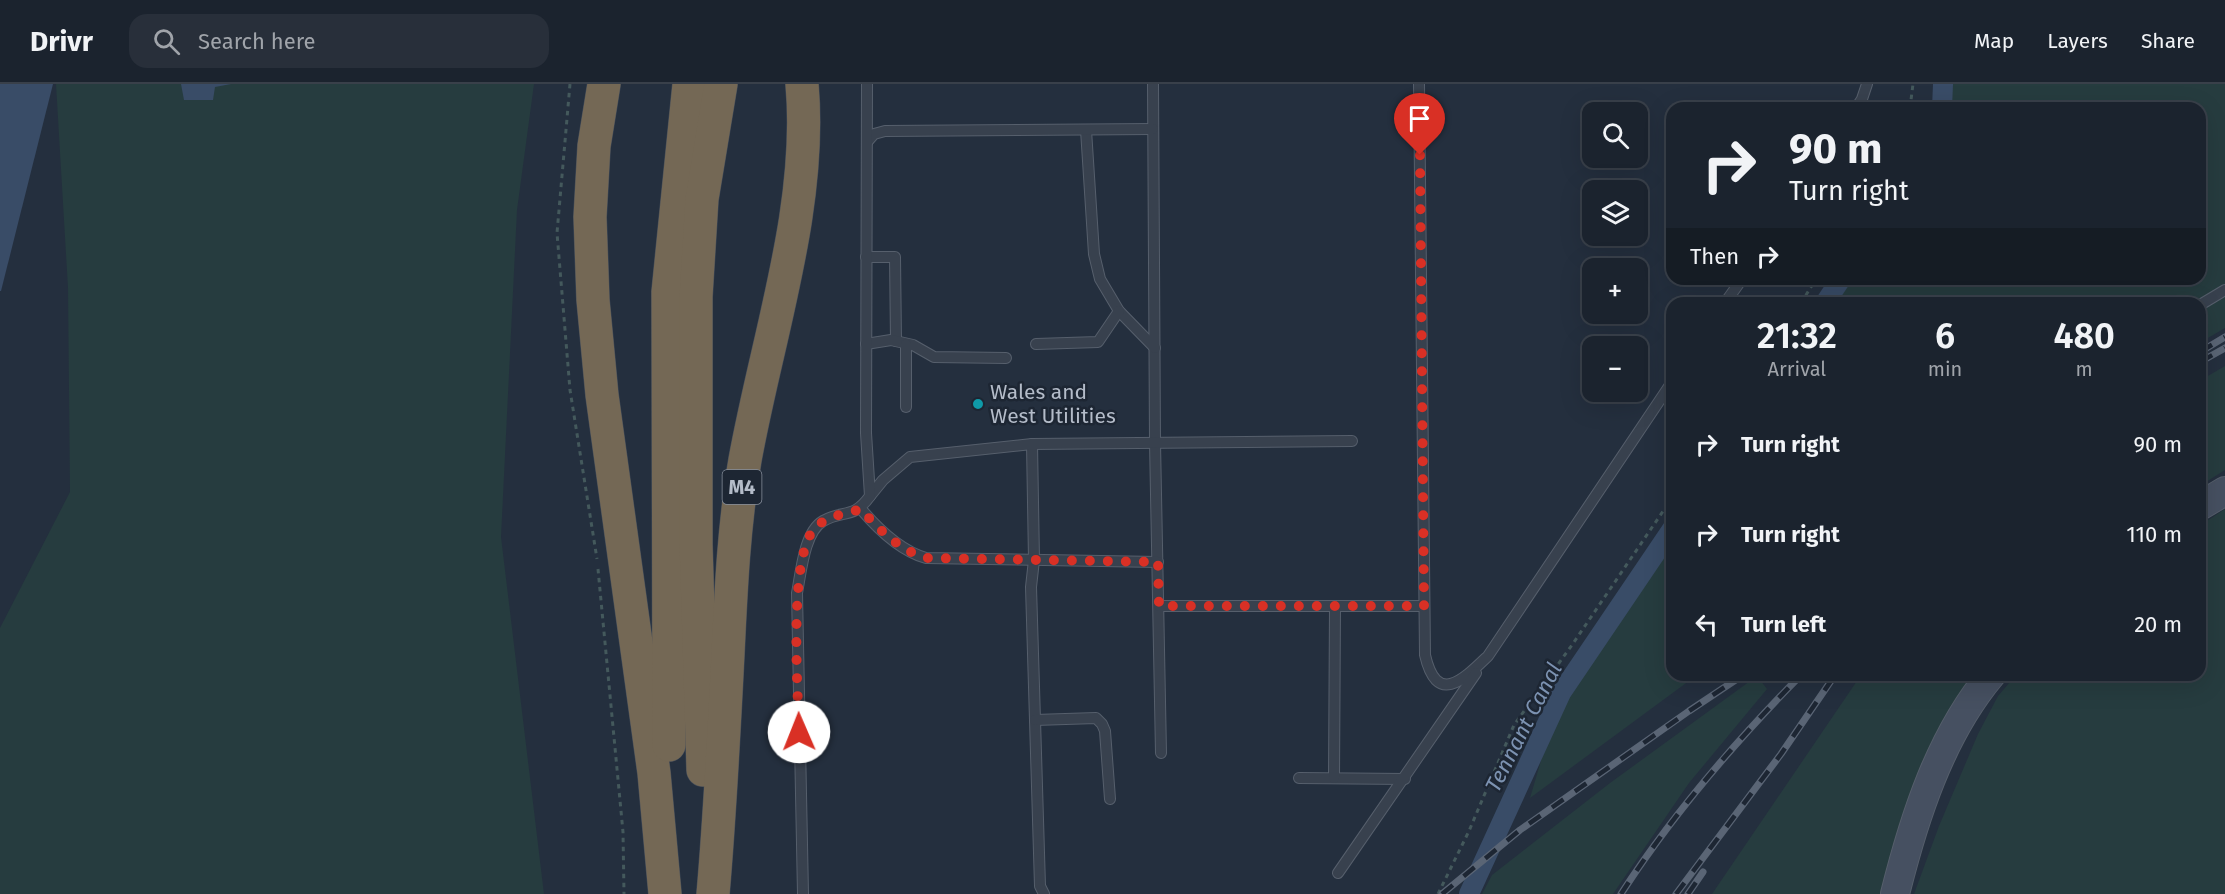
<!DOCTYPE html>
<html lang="en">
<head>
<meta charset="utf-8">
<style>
  :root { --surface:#1b232e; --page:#282f3a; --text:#f1f3f6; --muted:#a0a4aa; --line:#39404a }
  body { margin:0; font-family:"Fira Sans",sans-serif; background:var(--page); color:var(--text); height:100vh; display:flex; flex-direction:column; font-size:22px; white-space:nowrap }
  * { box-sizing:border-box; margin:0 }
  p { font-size:20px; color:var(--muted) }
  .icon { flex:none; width:33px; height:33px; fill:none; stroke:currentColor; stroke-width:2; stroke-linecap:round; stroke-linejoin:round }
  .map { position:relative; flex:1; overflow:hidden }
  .details { position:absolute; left:1666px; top:213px; width:540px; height:384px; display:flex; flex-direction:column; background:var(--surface); border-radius:18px; box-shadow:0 6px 24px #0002,0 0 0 2px var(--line) }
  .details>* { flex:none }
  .banner { position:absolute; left:1666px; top:18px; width:540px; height:183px; border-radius:18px; box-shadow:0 6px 24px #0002,0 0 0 2px var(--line); background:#1b232e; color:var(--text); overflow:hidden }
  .fabs { position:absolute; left:1582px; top:18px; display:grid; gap:12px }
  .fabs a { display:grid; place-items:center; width:66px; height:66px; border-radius:12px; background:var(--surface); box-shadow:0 6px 24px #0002,0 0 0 2px var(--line); font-size:30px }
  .pin { position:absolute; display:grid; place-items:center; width:51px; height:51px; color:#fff; margin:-62px -26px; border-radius:50% 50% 50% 0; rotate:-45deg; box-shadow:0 0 6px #0007 }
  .pin .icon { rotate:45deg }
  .me { position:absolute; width:66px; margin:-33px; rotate:359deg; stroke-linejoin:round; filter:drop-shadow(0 0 4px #0008) }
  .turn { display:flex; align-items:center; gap:21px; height:126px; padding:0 24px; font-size:27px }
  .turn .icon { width:78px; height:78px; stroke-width:2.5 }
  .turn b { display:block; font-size:42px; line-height:51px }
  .then { display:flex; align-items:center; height:57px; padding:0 24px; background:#0003; gap:12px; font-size:22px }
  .eta { display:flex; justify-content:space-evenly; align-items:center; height:102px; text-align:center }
  .eta b { font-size:36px; font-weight:600; line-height:42px }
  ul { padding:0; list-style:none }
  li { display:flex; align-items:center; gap:18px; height:90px; padding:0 24px }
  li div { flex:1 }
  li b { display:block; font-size:22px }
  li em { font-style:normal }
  header { display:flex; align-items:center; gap:36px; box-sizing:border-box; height:84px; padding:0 30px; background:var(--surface); border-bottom:2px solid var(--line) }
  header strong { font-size:28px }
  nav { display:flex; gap:33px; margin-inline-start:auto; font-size:21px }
  .search { width:420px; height:54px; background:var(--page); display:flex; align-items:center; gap:15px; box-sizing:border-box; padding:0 21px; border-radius:18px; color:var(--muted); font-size:22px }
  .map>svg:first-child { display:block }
  .green { fill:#263c3f }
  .water { fill:#394c67 }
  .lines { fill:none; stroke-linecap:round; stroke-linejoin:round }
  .canal { stroke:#394c67; stroke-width:20 }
  .service-casing { stroke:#565f6c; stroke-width:12 }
  .secondary-casing { stroke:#565f6c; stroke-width:30 }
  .motorway-casing { stroke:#434c59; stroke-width:34 }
  .path { stroke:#44595c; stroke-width:3; stroke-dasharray:4.5 4.5; stroke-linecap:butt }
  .service { stroke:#38414e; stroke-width:10 }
  .secondary { stroke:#465061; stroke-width:28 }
  .motorway { stroke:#746855; stroke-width:33 }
  .rail-casing { stroke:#5a6575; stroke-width:7 }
  .rail { stroke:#1d2633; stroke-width:4.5; stroke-dasharray:14; stroke-linecap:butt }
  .route { stroke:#d93025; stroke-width:10; stroke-dasharray:0 18 }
  .culture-dot { fill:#0f9aa8; stroke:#1d2633; stroke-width:2 }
  .labels { text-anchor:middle; stroke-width:5; stroke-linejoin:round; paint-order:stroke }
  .shield { fill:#1d2633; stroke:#878f9c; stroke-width:1.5 }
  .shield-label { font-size:20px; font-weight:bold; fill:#b4bcc9 }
  .poi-label { font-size:21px; fill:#b4bcc9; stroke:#1d2633; text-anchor:start }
  .water-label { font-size:22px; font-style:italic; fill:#7c92b1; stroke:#1d2633 }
</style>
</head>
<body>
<header>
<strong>Drivr</strong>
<div class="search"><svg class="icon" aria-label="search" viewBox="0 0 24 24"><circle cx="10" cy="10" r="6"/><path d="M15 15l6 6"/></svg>Search here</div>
<nav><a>Map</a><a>Layers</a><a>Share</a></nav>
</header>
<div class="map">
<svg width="2225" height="810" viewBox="0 0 2225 810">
  <rect width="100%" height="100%" fill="#242f3e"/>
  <g class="green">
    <path d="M 56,0 L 534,0 L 517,126 L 501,453 L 544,810 L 0,810 L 0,544 L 70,408 L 68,204 Z"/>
    <path d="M 1943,0 L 2225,0 L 2225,244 L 2201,258 L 2200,219 L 1825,219 L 1841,195 L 2200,195 L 2200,24 L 1942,24 Z"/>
    <path d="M 2225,282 L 2225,386 L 2201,401 L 2201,296 Z"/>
    <path d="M 2225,425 L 2225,810 L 1914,810 L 1939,742 L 1978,650 L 1998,612 L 2016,591 L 2200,591 L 2201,441 Z"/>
    <path d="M 1672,445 L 1672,591 L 1697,591 L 1530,714 L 1561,609 Z"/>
    <path d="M 1861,591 L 1973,591 L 1884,810 L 1712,810 Z"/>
    <path d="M 1757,592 L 1767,605 L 1689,699 L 1613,810 L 1482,810 L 1492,791 L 1610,699 Z"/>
  </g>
  <g class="water">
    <path d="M 0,0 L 53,0 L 1,207 L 0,207 Z"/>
    <path d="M 181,0 L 231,0 L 215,3 L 213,16 L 184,16 Z"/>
  </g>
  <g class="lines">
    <g class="canal">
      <path d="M 1942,24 L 1943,0"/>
      <path d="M 1825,219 L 1841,195"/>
      <path d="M 1469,810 L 1561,609 L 1672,445"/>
    </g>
    <g class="service-casing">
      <g id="service">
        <path d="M 1153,0 L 1155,358 L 1161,669"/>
        <path d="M 1419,0 L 1425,571 C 1437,623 1464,595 1488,572 L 1672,298"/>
        <path d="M 1856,24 L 1862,15 L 1867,0"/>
        <path d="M 1086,46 L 1094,170 L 1100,195 L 1119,227 L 1155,264"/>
        <path d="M 867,58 L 874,50 L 885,47 L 1153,45"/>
        <path d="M 866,173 L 895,173 L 896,257"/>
        <path d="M 1725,219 L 1742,195"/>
        <path d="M 2200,221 L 2225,206"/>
        <path d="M 866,260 L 891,256 L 913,261 L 934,273 L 1006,274"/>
        <path d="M 1036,260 L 1098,258 L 1119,227"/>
        <path d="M 906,323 L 906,260"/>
        <path d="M 1032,360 L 1034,476 L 1031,503 L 1040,802 L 1044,810"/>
        <path d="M 870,412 L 883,396 L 910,373 L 1032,360 L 1352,357"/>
        <path d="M 861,425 C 878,445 901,467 926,474 L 1158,478"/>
        <path d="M 1159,522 L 1424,522"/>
        <path d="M 1035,636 L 1096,634 L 1102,640 L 1105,647 L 1110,715"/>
        <path d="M 1299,694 L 1405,695"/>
        <path d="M 1334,694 L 1335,522"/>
        <path d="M 1338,789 L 1476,589"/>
        <path d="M 803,810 L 797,509 C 801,489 804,448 823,437 C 843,425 853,436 870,412 L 866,349 L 867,0"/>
      </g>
    </g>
    <g class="secondary-casing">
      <g id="secondary">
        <path d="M 2200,422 L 2225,407"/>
        <path d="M 1895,810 C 1914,734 1940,652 1991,591"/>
      </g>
    </g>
    <g class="motorway-casing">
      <g id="motorway">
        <path d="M 604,0 L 594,62 L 590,133 L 593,216 L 602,311 L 654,689 L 665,810"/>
        <path d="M 669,661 L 668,208 L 689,0"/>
        <path d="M 703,686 L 696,460 L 696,213 L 702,115 L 721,0"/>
        <path d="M 713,810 C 720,730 724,650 728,570 C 731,505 734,440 745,376 C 767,254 813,124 802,0"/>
      </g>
    </g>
    <g class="path">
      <path d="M 570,0 L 557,149 L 570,306 L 597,475"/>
      <path d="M 1910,24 L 1913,0"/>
      <path d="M 1801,219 L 1816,195"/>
      <path d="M 598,485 L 623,748 L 624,810"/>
      <path d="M 1438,810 L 1469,747 L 1514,641 L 1572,561 L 1672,414"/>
    </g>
    <use href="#service" class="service"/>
    <use href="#secondary" class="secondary"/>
    <use href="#motorway" class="motorway"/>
    <g class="rail-casing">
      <g id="rail">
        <path d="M 2200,268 L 2225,253"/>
        <path d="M 2200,278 L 2225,264"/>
        <path d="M 1442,810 L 1520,746 L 1689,627 L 1743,591"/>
        <path d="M 1621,810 C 1672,731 1735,658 1801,591"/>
        <path d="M 1676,810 L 1781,670 L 1835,591"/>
        <path d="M 1688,810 L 1703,788"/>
      </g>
    </g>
    <use href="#rail" class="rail"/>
  </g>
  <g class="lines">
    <path class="route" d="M 799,648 C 798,607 788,472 815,444 C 826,432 846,430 861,425 C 878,445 901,467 926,474 L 1158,478 L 1159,522 L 1424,522 L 1420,71"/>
  </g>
  <circle class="culture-dot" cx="978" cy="320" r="6"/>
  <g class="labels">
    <rect class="shield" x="722.5" y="386" width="39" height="34" rx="4.5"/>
    <g class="shield-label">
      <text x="742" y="410">M4</text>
    </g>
    <g class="poi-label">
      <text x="990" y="315">Wales and<tspan x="990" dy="24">West Utilities</tspan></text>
    </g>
    <g class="water-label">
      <text transform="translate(1523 643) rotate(-63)" y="8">Tennant Canal</text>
    </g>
  </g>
</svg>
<div class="fabs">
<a><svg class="icon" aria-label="search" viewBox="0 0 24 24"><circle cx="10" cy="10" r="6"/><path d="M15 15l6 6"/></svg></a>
<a><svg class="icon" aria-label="layers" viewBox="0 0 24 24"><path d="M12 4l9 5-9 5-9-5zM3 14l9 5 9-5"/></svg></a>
<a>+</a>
<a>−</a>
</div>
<div class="pin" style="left:1420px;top:71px;background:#d93025"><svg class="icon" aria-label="arrive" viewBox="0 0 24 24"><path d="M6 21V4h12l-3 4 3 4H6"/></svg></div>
<svg class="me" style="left:799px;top:648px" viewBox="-20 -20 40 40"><circle r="19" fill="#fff"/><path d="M0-13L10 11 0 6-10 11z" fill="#d93025"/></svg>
<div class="banner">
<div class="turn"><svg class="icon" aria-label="right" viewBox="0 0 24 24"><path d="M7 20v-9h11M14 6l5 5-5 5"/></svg><div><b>90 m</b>Turn right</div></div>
<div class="then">Then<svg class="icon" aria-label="right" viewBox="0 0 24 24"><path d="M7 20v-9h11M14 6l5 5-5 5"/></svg></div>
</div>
<section class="details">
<div class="eta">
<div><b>21:32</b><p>Arrival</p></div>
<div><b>6</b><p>min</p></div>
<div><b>480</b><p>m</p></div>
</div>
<ul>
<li><svg class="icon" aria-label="right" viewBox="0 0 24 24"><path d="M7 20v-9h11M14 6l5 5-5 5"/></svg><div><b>Turn right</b></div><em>90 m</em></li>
<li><svg class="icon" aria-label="right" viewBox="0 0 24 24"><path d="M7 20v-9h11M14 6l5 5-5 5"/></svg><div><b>Turn right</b></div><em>110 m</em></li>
<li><svg class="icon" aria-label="left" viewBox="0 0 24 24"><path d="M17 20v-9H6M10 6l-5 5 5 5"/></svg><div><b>Turn left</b></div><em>20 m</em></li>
</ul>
</section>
</div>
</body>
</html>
